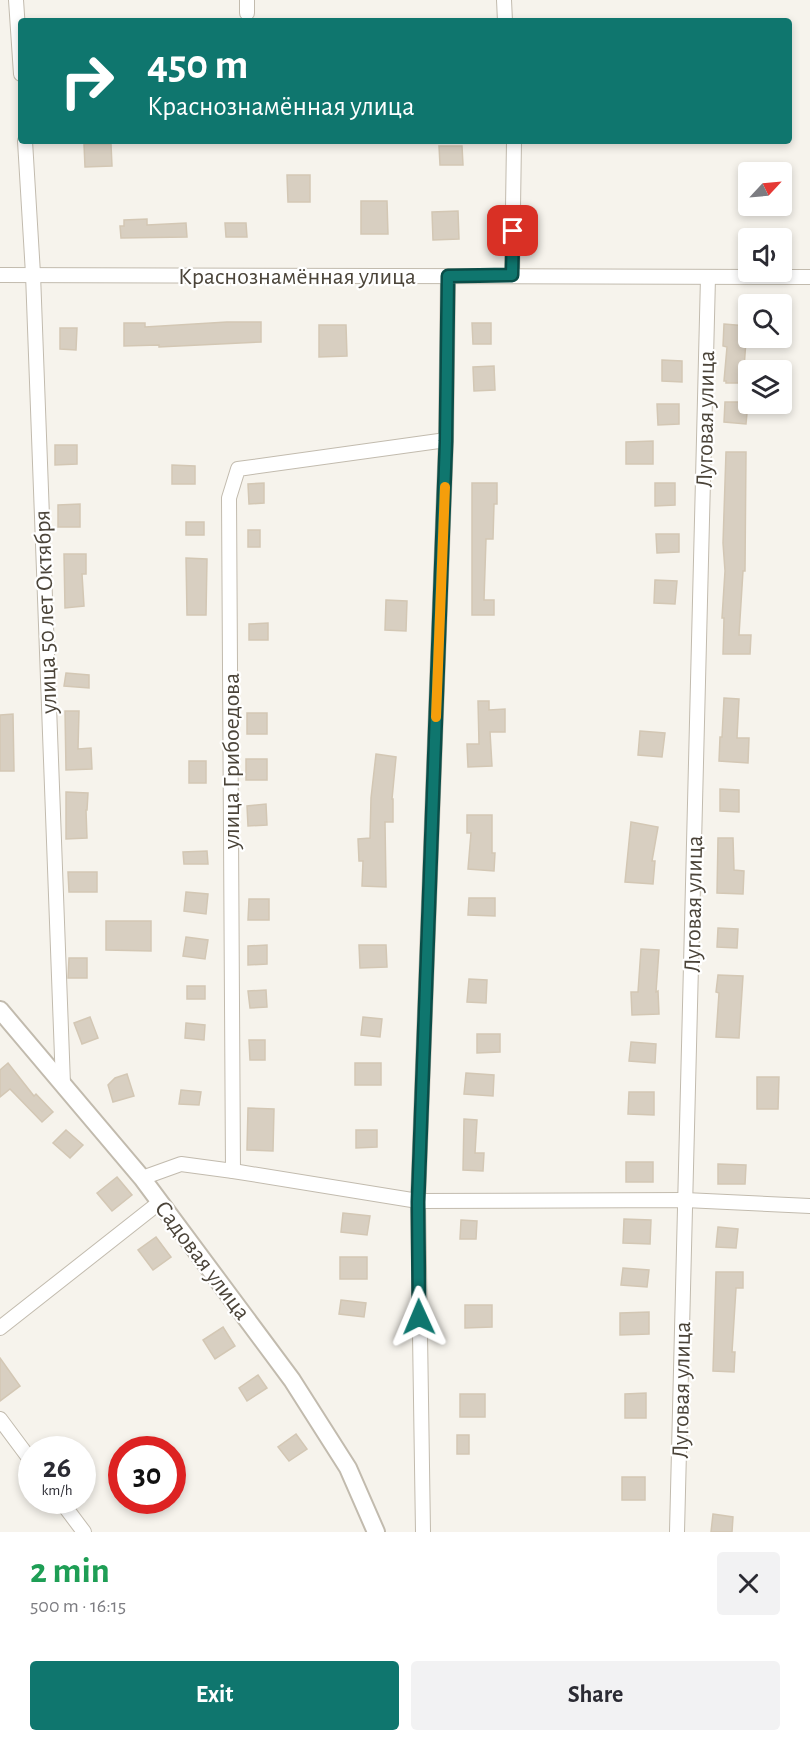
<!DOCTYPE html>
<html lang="en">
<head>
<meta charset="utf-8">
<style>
  :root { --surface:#fff; --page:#f2f2f3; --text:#2b2b33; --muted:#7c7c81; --accent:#0f766e }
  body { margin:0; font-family:"Alegreya Sans",sans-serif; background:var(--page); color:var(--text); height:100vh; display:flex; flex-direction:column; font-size:22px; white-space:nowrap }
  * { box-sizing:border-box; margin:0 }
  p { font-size:20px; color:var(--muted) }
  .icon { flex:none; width:33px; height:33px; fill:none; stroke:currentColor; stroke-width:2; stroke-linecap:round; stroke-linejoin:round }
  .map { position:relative; height:1532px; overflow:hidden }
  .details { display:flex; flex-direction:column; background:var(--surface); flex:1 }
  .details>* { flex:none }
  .banner { position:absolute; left:18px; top:18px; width:774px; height:126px; border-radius:6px; box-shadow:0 3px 9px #0003; background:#0f766e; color:#fff; overflow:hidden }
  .needle { width:39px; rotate:64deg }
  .buttons { position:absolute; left:738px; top:162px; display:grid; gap:12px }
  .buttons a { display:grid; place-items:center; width:54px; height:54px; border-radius:6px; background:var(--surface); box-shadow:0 3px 9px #0003; font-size:30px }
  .speed { position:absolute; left:18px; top:1436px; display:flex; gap:12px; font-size:30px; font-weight:700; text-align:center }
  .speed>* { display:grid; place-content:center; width:78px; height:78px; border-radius:50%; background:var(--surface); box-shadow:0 3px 9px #0003; line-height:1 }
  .speed small { font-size:15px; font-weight:400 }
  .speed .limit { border:9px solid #d22; background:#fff; color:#111 }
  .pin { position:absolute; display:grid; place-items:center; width:51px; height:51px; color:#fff; margin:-26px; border-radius:12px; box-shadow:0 3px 9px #0006 }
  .me { position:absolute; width:66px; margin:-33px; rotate:359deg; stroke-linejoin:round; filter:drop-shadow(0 0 4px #0008) }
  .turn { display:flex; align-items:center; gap:21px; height:126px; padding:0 30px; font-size:27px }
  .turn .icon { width:78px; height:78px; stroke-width:2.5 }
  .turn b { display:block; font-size:42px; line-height:51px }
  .round { display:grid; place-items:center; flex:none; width:63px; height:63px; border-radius:6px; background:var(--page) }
  .head { display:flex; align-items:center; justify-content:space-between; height:102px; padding:0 30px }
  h1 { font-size:36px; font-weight:700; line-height:45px; color:#1e9e55 }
  .cta { display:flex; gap:12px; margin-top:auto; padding:12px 30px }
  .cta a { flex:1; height:69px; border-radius:6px; background:var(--accent); color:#fff; font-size:24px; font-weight:700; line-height:69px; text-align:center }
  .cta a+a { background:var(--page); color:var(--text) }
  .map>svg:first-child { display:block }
  .building { fill:#d8cfc1; stroke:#d3c7b4; stroke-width:1.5 }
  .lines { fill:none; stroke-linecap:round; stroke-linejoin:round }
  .minor-casing { stroke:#c2bbae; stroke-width:16 }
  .tertiary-casing { stroke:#c2bbae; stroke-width:20 }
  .minor { stroke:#fff; stroke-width:14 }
  .tertiary { stroke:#fff; stroke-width:16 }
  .route-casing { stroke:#0a4d48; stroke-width:15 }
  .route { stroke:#0f766e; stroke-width:10 }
  .slow { stroke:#f59e0b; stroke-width:10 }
  .labels { text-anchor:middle; stroke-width:4.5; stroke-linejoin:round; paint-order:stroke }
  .street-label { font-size:24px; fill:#4b4439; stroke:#fff }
</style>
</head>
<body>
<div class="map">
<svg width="810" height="1532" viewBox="0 0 810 1532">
  <rect width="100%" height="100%" fill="#f6f3ec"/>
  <g class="building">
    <path d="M 84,144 L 111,144 L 112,166 L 85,167 Z"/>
    <path d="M 439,146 L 462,146 L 463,165 L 440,165 Z"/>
    <path d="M 287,175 L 310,175 L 310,202 L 288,202 Z"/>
    <path d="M 361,201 L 387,201 L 388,234 L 361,234 Z"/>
    <path d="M 458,211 L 459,239 L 433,240 L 432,212 Z"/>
    <path d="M 147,219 L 147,225 L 186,223 L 187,237 L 121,238 L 120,226 L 124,226 L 124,220 Z"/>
    <path d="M 225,223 L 246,223 L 247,237 L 226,237 Z"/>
    <path d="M 227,322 L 261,322 L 261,342 L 159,347 L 159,345 L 124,346 L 124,323 L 145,323 L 145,327 Z"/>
    <path d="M 472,323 L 491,323 L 491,344 L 473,344 Z"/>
    <path d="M 724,324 L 747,326 L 743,383 L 726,383 L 726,381 L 724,381 L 727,347 L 723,346 Z"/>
    <path d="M 319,325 L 346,325 L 347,356 L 319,357 Z"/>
    <path d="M 60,328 L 77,328 L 76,350 L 60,349 Z"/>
    <path d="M 662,360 L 682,361 L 682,382 L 662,381 Z"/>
    <path d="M 494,366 L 495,390 L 474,391 L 473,367 Z"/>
    <path d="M 725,402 L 748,402 L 746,424 L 724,422 Z"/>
    <path d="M 657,404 L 679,404 L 679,424 L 658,425 Z"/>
    <path d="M 653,441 L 653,464 L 626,464 L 626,442 Z"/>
    <path d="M 55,445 L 77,445 L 77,464 L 55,465 Z"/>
    <path d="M 726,452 L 746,452 L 745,571 L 743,571 L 739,635 L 751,635 L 750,654 L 723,654 L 724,618 L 722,618 L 725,571 L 723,543 Z"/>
    <path d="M 172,465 L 195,466 L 195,484 L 172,484 Z"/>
    <path d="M 264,483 L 264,503 L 249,504 L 248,484 Z"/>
    <path d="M 472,483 L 497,483 L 497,504 L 494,504 L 493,539 L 486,539 L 484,600 L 494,600 L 494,615 L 472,615 Z"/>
    <path d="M 655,483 L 675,483 L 675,505 L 655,506 Z"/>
    <path d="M 80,504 L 80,527 L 58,527 L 58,505 Z"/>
    <rect x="186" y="522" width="18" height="13"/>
    <rect x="248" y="530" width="12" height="17"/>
    <path d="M 656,534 L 679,534 L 679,552 L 657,553 Z"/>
    <path d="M 64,554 L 86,554 L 86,574 L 82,574 L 84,606 L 65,608 Z"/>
    <path d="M 186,558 L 207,559 L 206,615 L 187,615 Z"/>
    <path d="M 655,580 L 677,581 L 675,604 L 654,603 Z"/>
    <path d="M 386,600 L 407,601 L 406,631 L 385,630 Z"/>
    <path d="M 268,623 L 268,640 L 249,640 L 249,624 Z"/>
    <path d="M 66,673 L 89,675 L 89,688 L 64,686 Z"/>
    <path d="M 724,698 L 739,699 L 737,738 L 749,738 L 748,763 L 719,761 L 720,737 L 722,737 Z"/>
    <path d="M 478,701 L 489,701 L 489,710 L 505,709 L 505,732 L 490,732 L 492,766 L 468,767 L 467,744 L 479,744 Z"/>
    <path d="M 65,711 L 79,711 L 78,749 L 91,748 L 92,769 L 66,770 Z"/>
    <rect x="247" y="713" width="20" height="21"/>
    <path d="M 13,714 L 14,771 L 0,771 L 0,715 Z"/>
    <path d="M 640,731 L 665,733 L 662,757 L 638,755 Z"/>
    <path d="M 376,754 L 396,757 L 392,799 L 393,799 L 393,822 L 385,822 L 386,887 L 362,886 L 363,861 L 359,861 L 358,839 L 370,838 L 371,798 Z"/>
    <rect x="246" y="759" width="21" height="21"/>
    <rect x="189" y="761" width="17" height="22"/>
    <path d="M 720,789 L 739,790 L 739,812 L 720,811 Z"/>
    <path d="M 66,792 L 88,793 L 87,810 L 86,810 L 87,838 L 66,839 Z"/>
    <path d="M 266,804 L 267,825 L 248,826 L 247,806 Z"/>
    <path d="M 467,815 L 492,815 L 492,853 L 495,853 L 494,871 L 468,869 L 471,833 L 467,833 Z"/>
    <path d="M 631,822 L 658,827 L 652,861 L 655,861 L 653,884 L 625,882 Z"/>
    <path d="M 718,838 L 733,838 L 734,870 L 744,871 L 743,894 L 717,893 Z"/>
    <path d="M 207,851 L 208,864 L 184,864 L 183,852 Z"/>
    <path d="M 68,872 L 97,872 L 97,892 L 69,892 Z"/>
    <path d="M 186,892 L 208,894 L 206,914 L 184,911 Z"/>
    <path d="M 469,898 L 495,898 L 495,916 L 468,915 Z"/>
    <path d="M 249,899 L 269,899 L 269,920 L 248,920 Z"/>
    <path d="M 106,921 L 151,921 L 151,951 L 106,950 Z"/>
    <path d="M 718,928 L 738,929 L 737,948 L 717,947 Z"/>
    <path d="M 186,937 L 208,940 L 205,959 L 183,956 Z"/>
    <path d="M 267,945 L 267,964 L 248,965 L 248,946 Z"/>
    <path d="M 359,945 L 386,945 L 387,967 L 360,968 Z"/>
    <path d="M 641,949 L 659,950 L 656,992 L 658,991 L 659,1014 L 632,1015 L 631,992 L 638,992 Z"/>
    <path d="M 69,958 L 87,958 L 87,978 L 68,978 Z"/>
    <path d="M 718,975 L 743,976 L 739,1038 L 716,1037 L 719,993 L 716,992 Z"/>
    <path d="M 469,979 L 487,980 L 486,1003 L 467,1002 Z"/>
    <rect x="187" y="986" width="18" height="13"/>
    <path d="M 266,990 L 267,1007 L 250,1008 L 248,991 Z"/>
    <path d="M 90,1017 L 98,1038 L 82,1044 L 74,1023 Z"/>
    <path d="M 363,1017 L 382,1019 L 380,1037 L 361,1035 Z"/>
    <path d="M 186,1023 L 205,1025 L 204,1040 L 185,1038 Z"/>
    <path d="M 477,1034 L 500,1034 L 500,1052 L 477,1053 Z"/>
    <path d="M 249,1040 L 265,1040 L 265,1060 L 250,1060 Z"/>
    <path d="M 631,1042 L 656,1044 L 655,1063 L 629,1061 Z"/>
    <path d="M 8,1063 L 34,1096 L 36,1094 L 53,1112 L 42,1122 L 10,1089 L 0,1097 L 0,1070 Z"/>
    <rect x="355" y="1063" width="26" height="22"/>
    <path d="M 466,1073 L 494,1075 L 493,1096 L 464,1094 Z"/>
    <path d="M 127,1074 L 134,1096 L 113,1102 L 108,1085 L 115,1078 Z"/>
    <path d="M 757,1077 L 779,1077 L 778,1109 L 757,1109 Z"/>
    <path d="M 181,1090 L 201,1092 L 199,1105 L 179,1104 Z"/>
    <path d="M 629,1092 L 654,1092 L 654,1115 L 628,1114 Z"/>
    <path d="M 248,1108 L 274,1109 L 273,1151 L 247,1150 Z"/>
    <path d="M 464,1119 L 477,1120 L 475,1153 L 484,1153 L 483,1171 L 463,1170 Z"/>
    <path d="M 66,1130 L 83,1145 L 70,1158 L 53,1143 Z"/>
    <path d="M 356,1130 L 377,1130 L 377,1147 L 356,1148 Z"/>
    <rect x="626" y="1162" width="27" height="20"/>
    <path d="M 718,1164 L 746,1165 L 745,1184 L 718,1184 Z"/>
    <path d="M 117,1177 L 132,1195 L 112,1211 L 97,1193 Z"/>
    <path d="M 343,1213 L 370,1216 L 367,1235 L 341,1232 Z"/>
    <path d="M 624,1219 L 651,1220 L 650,1244 L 623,1243 Z"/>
    <path d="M 461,1220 L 477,1221 L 476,1239 L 460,1239 Z"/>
    <path d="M 718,1227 L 738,1229 L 736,1248 L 716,1247 Z"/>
    <path d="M 156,1237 L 171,1257 L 153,1270 L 138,1250 Z"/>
    <rect x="340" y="1257" width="27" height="22"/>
    <path d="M 623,1268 L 649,1270 L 647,1287 L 621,1285 Z"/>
    <path d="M 716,1272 L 743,1272 L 743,1288 L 736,1288 L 732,1352 L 735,1352 L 734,1372 L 713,1371 Z"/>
    <path d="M 341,1300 L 366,1303 L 364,1317 L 339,1314 Z"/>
    <path d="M 465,1305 L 492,1305 L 492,1327 L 465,1328 Z"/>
    <path d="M 649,1312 L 649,1334 L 620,1335 L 620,1313 Z"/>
    <path d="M 223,1327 L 235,1346 L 215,1359 L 203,1340 Z"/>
    <path d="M 0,1358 L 20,1386 L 0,1401 Z"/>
    <path d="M 258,1375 L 267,1388 L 247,1401 L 239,1388 Z"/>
    <path d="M 646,1393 L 646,1418 L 625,1418 L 625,1394 Z"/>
    <rect x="460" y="1394" width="25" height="23"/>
    <path d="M 296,1434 L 307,1449 L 289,1461 L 278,1447 Z"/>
    <rect x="457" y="1435" width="12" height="19"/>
    <rect x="622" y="1477" width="23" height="23"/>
    <path d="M 713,1514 L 733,1517 L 732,1532 L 711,1532 Z"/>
  </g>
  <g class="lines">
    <g class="minor-casing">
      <g id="minor">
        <path d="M 16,0 L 21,74"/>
        <path d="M 504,0 L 505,21"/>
        <path d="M 247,13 L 247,0"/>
        <path d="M 25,141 L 33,274 L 63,1084"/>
        <path d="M 0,275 L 810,277"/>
        <path d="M 512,275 L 514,141"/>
        <path d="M 233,1171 L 418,1201 L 685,1200 L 810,1206"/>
        <path d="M 142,1178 L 181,1164 L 233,1171 L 229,498 L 238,469 L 446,440"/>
        <path d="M 0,1328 L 160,1202"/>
        <path d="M 0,1419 L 32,1462"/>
        <path d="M 60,1500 L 84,1532"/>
        <path d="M 423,1532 L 418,1201 L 446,440 L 448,276"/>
        <path d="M 677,1532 L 708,277"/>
      </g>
    </g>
    <g class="tertiary-casing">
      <path id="tertiary" d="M 0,1010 L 142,1178 L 292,1380 L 348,1468 L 376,1532"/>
    </g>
    <use href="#minor" class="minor"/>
    <use href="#tertiary" class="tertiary"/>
  </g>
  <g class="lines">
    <g class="route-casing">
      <path id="route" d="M 419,1317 L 418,1202 L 446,441 L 448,276 L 512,275 L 513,231"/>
    </g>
    <use href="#route" class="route"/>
    <path class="slow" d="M 436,717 L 445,487"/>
  </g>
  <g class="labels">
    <g class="street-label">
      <text x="297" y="284">Краснознамённая улица</text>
      <text transform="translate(705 419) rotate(-89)" y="8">Луговая улица</text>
      <text transform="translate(45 612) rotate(-92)" y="8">улица 50 лет Октября</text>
      <text transform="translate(231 761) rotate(-90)" y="8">улица Грибоедова</text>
      <text transform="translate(693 904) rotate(-89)" y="8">Луговая улица</text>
      <text transform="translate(203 1260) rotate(53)" y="8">Садовая улица</text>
      <text transform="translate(681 1390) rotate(-89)" y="8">Луговая улица</text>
    </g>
  </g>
</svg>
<div class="buttons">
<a><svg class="needle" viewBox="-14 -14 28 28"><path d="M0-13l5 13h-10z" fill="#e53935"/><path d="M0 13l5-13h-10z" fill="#7c7c81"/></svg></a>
<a><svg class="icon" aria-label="sound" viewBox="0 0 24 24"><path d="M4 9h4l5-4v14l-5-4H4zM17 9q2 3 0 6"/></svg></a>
<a><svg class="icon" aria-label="search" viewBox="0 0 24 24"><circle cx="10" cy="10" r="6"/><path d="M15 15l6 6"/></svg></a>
<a><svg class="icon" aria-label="layers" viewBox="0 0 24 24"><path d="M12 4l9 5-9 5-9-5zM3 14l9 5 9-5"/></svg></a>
</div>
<div class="speed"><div>26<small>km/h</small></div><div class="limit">30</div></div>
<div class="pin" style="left:513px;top:231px;background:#d93025"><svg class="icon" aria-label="arrive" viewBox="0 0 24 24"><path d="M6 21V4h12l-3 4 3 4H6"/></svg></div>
<svg class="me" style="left:419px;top:1317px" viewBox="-20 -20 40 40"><path d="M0-17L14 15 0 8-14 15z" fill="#0f766e" stroke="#fff" stroke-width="4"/></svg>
<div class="banner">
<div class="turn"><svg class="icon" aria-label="right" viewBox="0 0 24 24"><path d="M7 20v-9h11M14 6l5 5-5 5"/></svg><div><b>450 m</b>Краснознамённая улица</div></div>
</div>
</div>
<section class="details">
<div class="head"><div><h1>2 min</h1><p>500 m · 16:15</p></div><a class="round"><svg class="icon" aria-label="close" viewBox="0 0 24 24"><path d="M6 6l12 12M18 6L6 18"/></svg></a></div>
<div class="cta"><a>Exit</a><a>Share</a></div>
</section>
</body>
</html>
